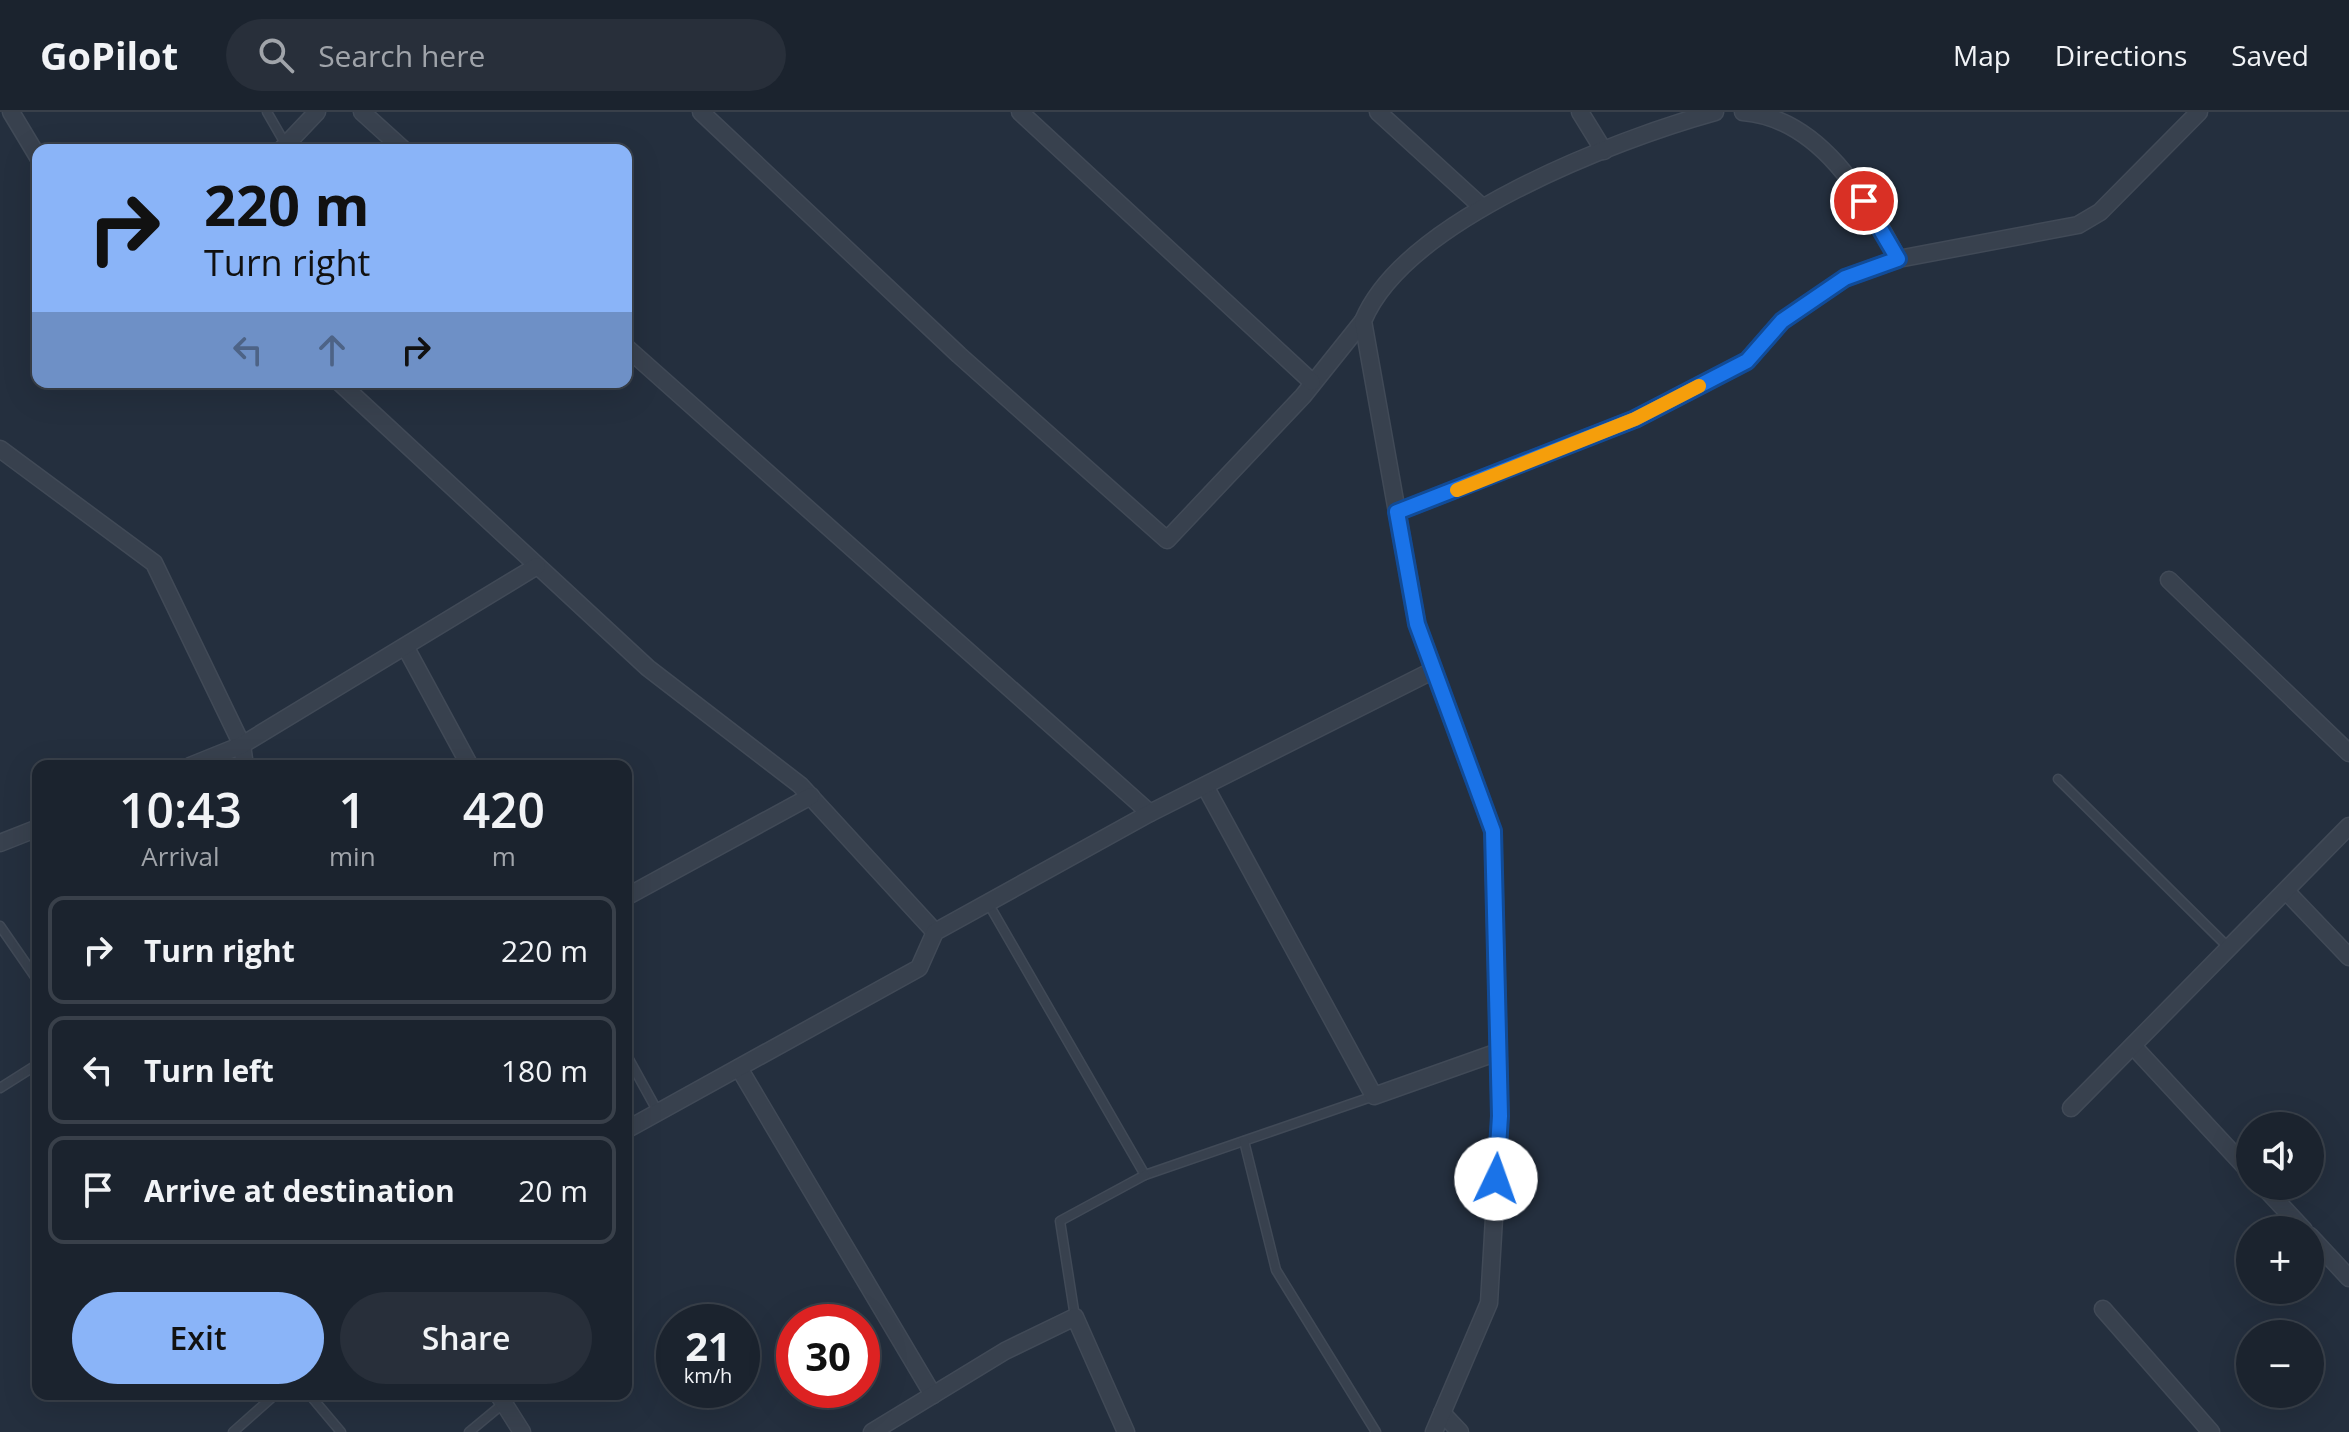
<!DOCTYPE html>
<html lang="en">
<head>
<meta charset="utf-8">
<style>
  :root { --surface:#1b232e; --page:#282f3a; --text:#f1f3f6; --muted:#a0a4aa; --line:#39404a; --accent:#8ab4f8 }
  body { margin:0; font-family:"Open Sans",sans-serif; background:var(--page); color:var(--text); height:100vh; display:flex; flex-direction:column; font-size:30px; white-space:nowrap }
  * { box-sizing:border-box; margin:0 }
  p { font-size:26px; color:var(--muted) }
  .icon { flex:none; width:44px; height:44px; fill:none; stroke:currentColor; stroke-width:2; stroke-linecap:round; stroke-linejoin:round }
  .map { position:relative; flex:1; overflow:hidden }
  .sheet { position:absolute; left:32px; top:648px; width:600px; height:640px; display:flex; flex-direction:column; background:var(--surface); border-radius:16px; box-shadow:0 8px 32px #0002,0 0 0 2px var(--line) }
  .sheet>* { flex:none }
  .hud { position:absolute; left:32px; top:32px; width:600px; height:244px; border-radius:16px; box-shadow:0 8px 32px #0002,0 0 0 2px var(--line); background:#8ab4f8; color:#111; overflow:hidden }
  .controls { position:absolute; left:2236px; top:1000px; display:grid; gap:16px }
  .controls a { display:grid; place-items:center; width:88px; height:88px; border-radius:50%; background:var(--surface); box-shadow:0 8px 32px #0002,0 0 0 2px var(--line); font-size:40px }
  .speed { position:absolute; left:656px; top:1192px; display:flex; gap:16px; font-size:40px; font-weight:700; text-align:center }
  .speed>* { display:grid; place-content:center; width:104px; height:104px; border-radius:50%; background:var(--surface); box-shadow:0 8px 32px #0002,0 0 0 2px var(--line); line-height:1 }
  .speed small { font-size:20px; font-weight:400 }
  .speed .limit { border:12px solid #d22; background:#fff; color:#111 }
  .pin { position:absolute; display:grid; place-items:center; width:68px; height:68px; color:#fff; margin:-34px; border:4px solid #fff; border-radius:50%; box-shadow:0 2px 8px #0007 }
  .me { position:absolute; width:88px; margin:-44px; rotate:3deg; stroke-linejoin:round; filter:drop-shadow(0 0 6px #0008) }
  .turn { display:flex; align-items:center; gap:28px; height:168px; padding:0 40px; font-size:36px }
  .turn .icon { width:104px; height:104px; stroke-width:2.5 }
  .turn b { display:block; font-size:56px; line-height:68px }
  .lanes { display:flex; align-items:center; height:76px; padding:0 40px; background:#0003; justify-content:center; gap:40px; direction:ltr }
  .lanes .off { opacity:.35 }
  .eta { display:flex; justify-content:space-evenly; align-items:center; height:136px; text-align:center }
  .eta b { font-size:48px; font-weight:600; line-height:56px }
  .primary-button { display:flex; gap:16px; margin-top:auto; padding:16px 40px }
  .primary-button a { flex:1; height:92px; border-radius:48px; background:var(--accent); color:#111; font-size:32px; font-weight:600; line-height:92px; text-align:center }
  .primary-button a+a { background:var(--page); color:var(--text) }
  ul { padding:0; list-style:none }
  li { display:flex; align-items:center; gap:24px; height:108px; margin:0 16px 12px; padding:0 24px; border:4px solid var(--line); border-radius:16px }
  li div { flex:1 }
  li b { display:block; font-size:30px }
  li em { font-style:normal }
  header { display:flex; align-items:center; gap:48px; box-sizing:border-box; height:112px; padding:0 40px; background:var(--surface); border-bottom:2px solid var(--line) }
  header strong { font-size:38px }
  nav { display:flex; gap:44px; margin-inline-start:auto; font-size:28px }
  .search { width:560px; height:72px; background:var(--page); display:flex; align-items:center; gap:20px; box-sizing:border-box; padding:0 28px; border-radius:44px; color:var(--muted); font-size:30px }
  .map>svg:first-child { display:block }
  .lines { fill:none; stroke-linecap:round; stroke-linejoin:round }
  .lane-casing { stroke:#414a57; stroke-width:11 }
  .street-casing { stroke:#414a57; stroke-width:19 }
  .lane { stroke:#38414e; stroke-width:8 }
  .street { stroke:#38414e; stroke-width:16 }
  .route-casing { stroke:#114b97; stroke-width:20 }
  .route { stroke:#1a73e8; stroke-width:14 }
  .slow { stroke:#f59e0b; stroke-width:14 }
</style>
</head>
<body>
<header>
<strong>GoPilot</strong>
<div class="search"><svg class="icon" aria-label="search" viewBox="0 0 24 24"><circle cx="10" cy="10" r="6"/><path d="M15 15l6 6"/></svg>Search here</div>
<nav><a>Map</a><a>Directions</a><a>Saved</a></nav>
</header>
<div class="map">
<svg width="2349" height="1320" viewBox="0 0 2349 1320">
  <rect width="100%" height="100%" fill="#242f3e"/>
  <g class="lines">
    <g class="lane-casing">
      <g id="lane">
        <path d="M 267,0 L 286,33"/>
        <path d="M 2058,667 L 2229,836"/>
        <path d="M 988,791 L 1145,1063 L 1374,984"/>
        <path d="M 0,814 L 38,869"/>
        <path d="M 626,942 L 658,1000"/>
        <path d="M 0,976 L 38,952"/>
        <path d="M 1244,1029 L 1276,1158 L 1376,1320"/>
        <path d="M 1075,1205 L 1060,1109 L 1145,1063"/>
        <path d="M 309,1282 L 341,1320"/>
        <path d="M 233,1320 L 276,1282"/>
        <path d="M 469,1320 L 504,1291"/>
      </g>
    </g>
    <g class="street-casing">
      <g id="street">
        <path d="M 11,0 L 38,45"/>
        <path d="M 362,0 L 404,38"/>
        <path d="M 701,0 L 959,243 L 1167,428 L 1303,284 L 1363,209"/>
        <path d="M 1020,0 L 1312,270"/>
        <path d="M 1378,0 L 1482,95"/>
        <path d="M 1580,0 L 1604,39"/>
        <path d="M 1743,0 C 1820,6 1866,86 1898,147"/>
        <path d="M 281,38 L 317,0"/>
        <path d="M 626,235 L 1150,701"/>
        <path d="M 339,270 L 648,556 L 800,673 L 935,820"/>
        <path d="M 0,337 L 154,451 L 242,633 L 245,654"/>
        <path d="M 1397,400 L 1635,307 L 1747,249 L 1782,209 L 1845,166 L 1898,147 L 2078,113 L 2100,100 L 2199,0"/>
        <path d="M 2169,468 L 2349,641"/>
        <path d="M 406,536 L 470,654"/>
        <path d="M 190,654 L 242,633 L 537,454"/>
        <path d="M 1205,674 L 1374,984 L 1498,940"/>
        <path d="M 0,731 L 38,716"/>
        <path d="M 2286,779 L 2349,845"/>
        <path d="M 626,785 L 811,684"/>
        <path d="M 2134,935 L 2250,1060"/>
        <path d="M 739,956 L 933,1283"/>
        <path d="M 2071,996 L 2349,714"/>
        <path d="M 626,1018 L 919,856 L 935,820 L 1150,701 L 1434,558"/>
        <path d="M 2263,1074 L 2304,1118"/>
        <path d="M 2310,1124 L 2349,1166"/>
        <path d="M 2103,1197 L 2211,1320"/>
        <path d="M 498,1282 L 522,1320"/>
        <path d="M 1442,1301 L 1460,1320"/>
        <path d="M 872,1320 L 1005,1239 L 1075,1205 L 1126,1320"/>
        <path d="M 1434,1320 L 1489,1191 L 1500,1004 L 1493,719 L 1417,512 L 1363,209 C 1405,108 1614,28 1715,0"/>
      </g>
    </g>
    <use href="#lane" class="lane"/>
    <use href="#street" class="street"/>
  </g>
  <g class="lines">
    <g class="route-casing">
      <path id="route" d="M 1496,1067 L 1500,1004 L 1493,719 L 1417,512 L 1397,400 L 1635,307 L 1747,249 L 1782,209 L 1845,166 L 1898,147 L 1864,89"/>
    </g>
    <use href="#route" class="route"/>
    <path class="slow" d="M 1457,378 L 1635,307 L 1699,274"/>
  </g>
</svg>
<div class="controls">
<a><svg class="icon" aria-label="sound" viewBox="0 0 24 24"><path d="M4 9h4l5-4v14l-5-4H4zM17 9q2 3 0 6"/></svg></a>
<a>+</a>
<a>−</a>
</div>
<div class="speed"><div>21<small>km/h</small></div><div class="limit">30</div></div>
<div class="pin" style="left:1864px;top:89px;background:#d93025"><svg class="icon" aria-label="arrive" viewBox="0 0 24 24"><path d="M6 21V4h12l-3 4 3 4H6"/></svg></div>
<svg class="me" style="left:1496px;top:1067px" viewBox="-20 -20 40 40"><circle r="19" fill="#fff"/><path d="M0-13L10 11 0 6-10 11z" fill="#1a73e8"/></svg>
<div class="hud">
<div class="turn"><svg class="icon" aria-label="right" viewBox="0 0 24 24"><path d="M7 20v-9h11M14 6l5 5-5 5"/></svg><div><b>220 m</b>Turn right</div></div>
<div class="lanes"><svg class="icon off" aria-label="left" viewBox="0 0 24 24"><path d="M17 20v-9H6M10 6l-5 5 5 5"/></svg><svg class="icon off" aria-label="ahead" viewBox="0 0 24 24"><path d="M12 20V5M6 11l6-6 6 6"/></svg><svg class="icon" aria-label="right" viewBox="0 0 24 24"><path d="M7 20v-9h11M14 6l5 5-5 5"/></svg></div>
</div>
<section class="sheet">
<div class="eta">
<div><b>10:43</b><p>Arrival</p></div>
<div><b>1</b><p>min</p></div>
<div><b>420</b><p>m</p></div>
</div>
<ul>
<li><svg class="icon" aria-label="right" viewBox="0 0 24 24"><path d="M7 20v-9h11M14 6l5 5-5 5"/></svg><div><b>Turn right</b></div><em>220 m</em></li>
<li><svg class="icon" aria-label="left" viewBox="0 0 24 24"><path d="M17 20v-9H6M10 6l-5 5 5 5"/></svg><div><b>Turn left</b></div><em>180 m</em></li>
<li><svg class="icon" aria-label="arrive" viewBox="0 0 24 24"><path d="M6 21V4h12l-3 4 3 4H6"/></svg><div><b>Arrive at destination</b></div><em>20 m</em></li>
</ul>
<div class="primary-button"><a>Exit</a><a>Share</a></div>
</section>
</div>
</body>
</html>
